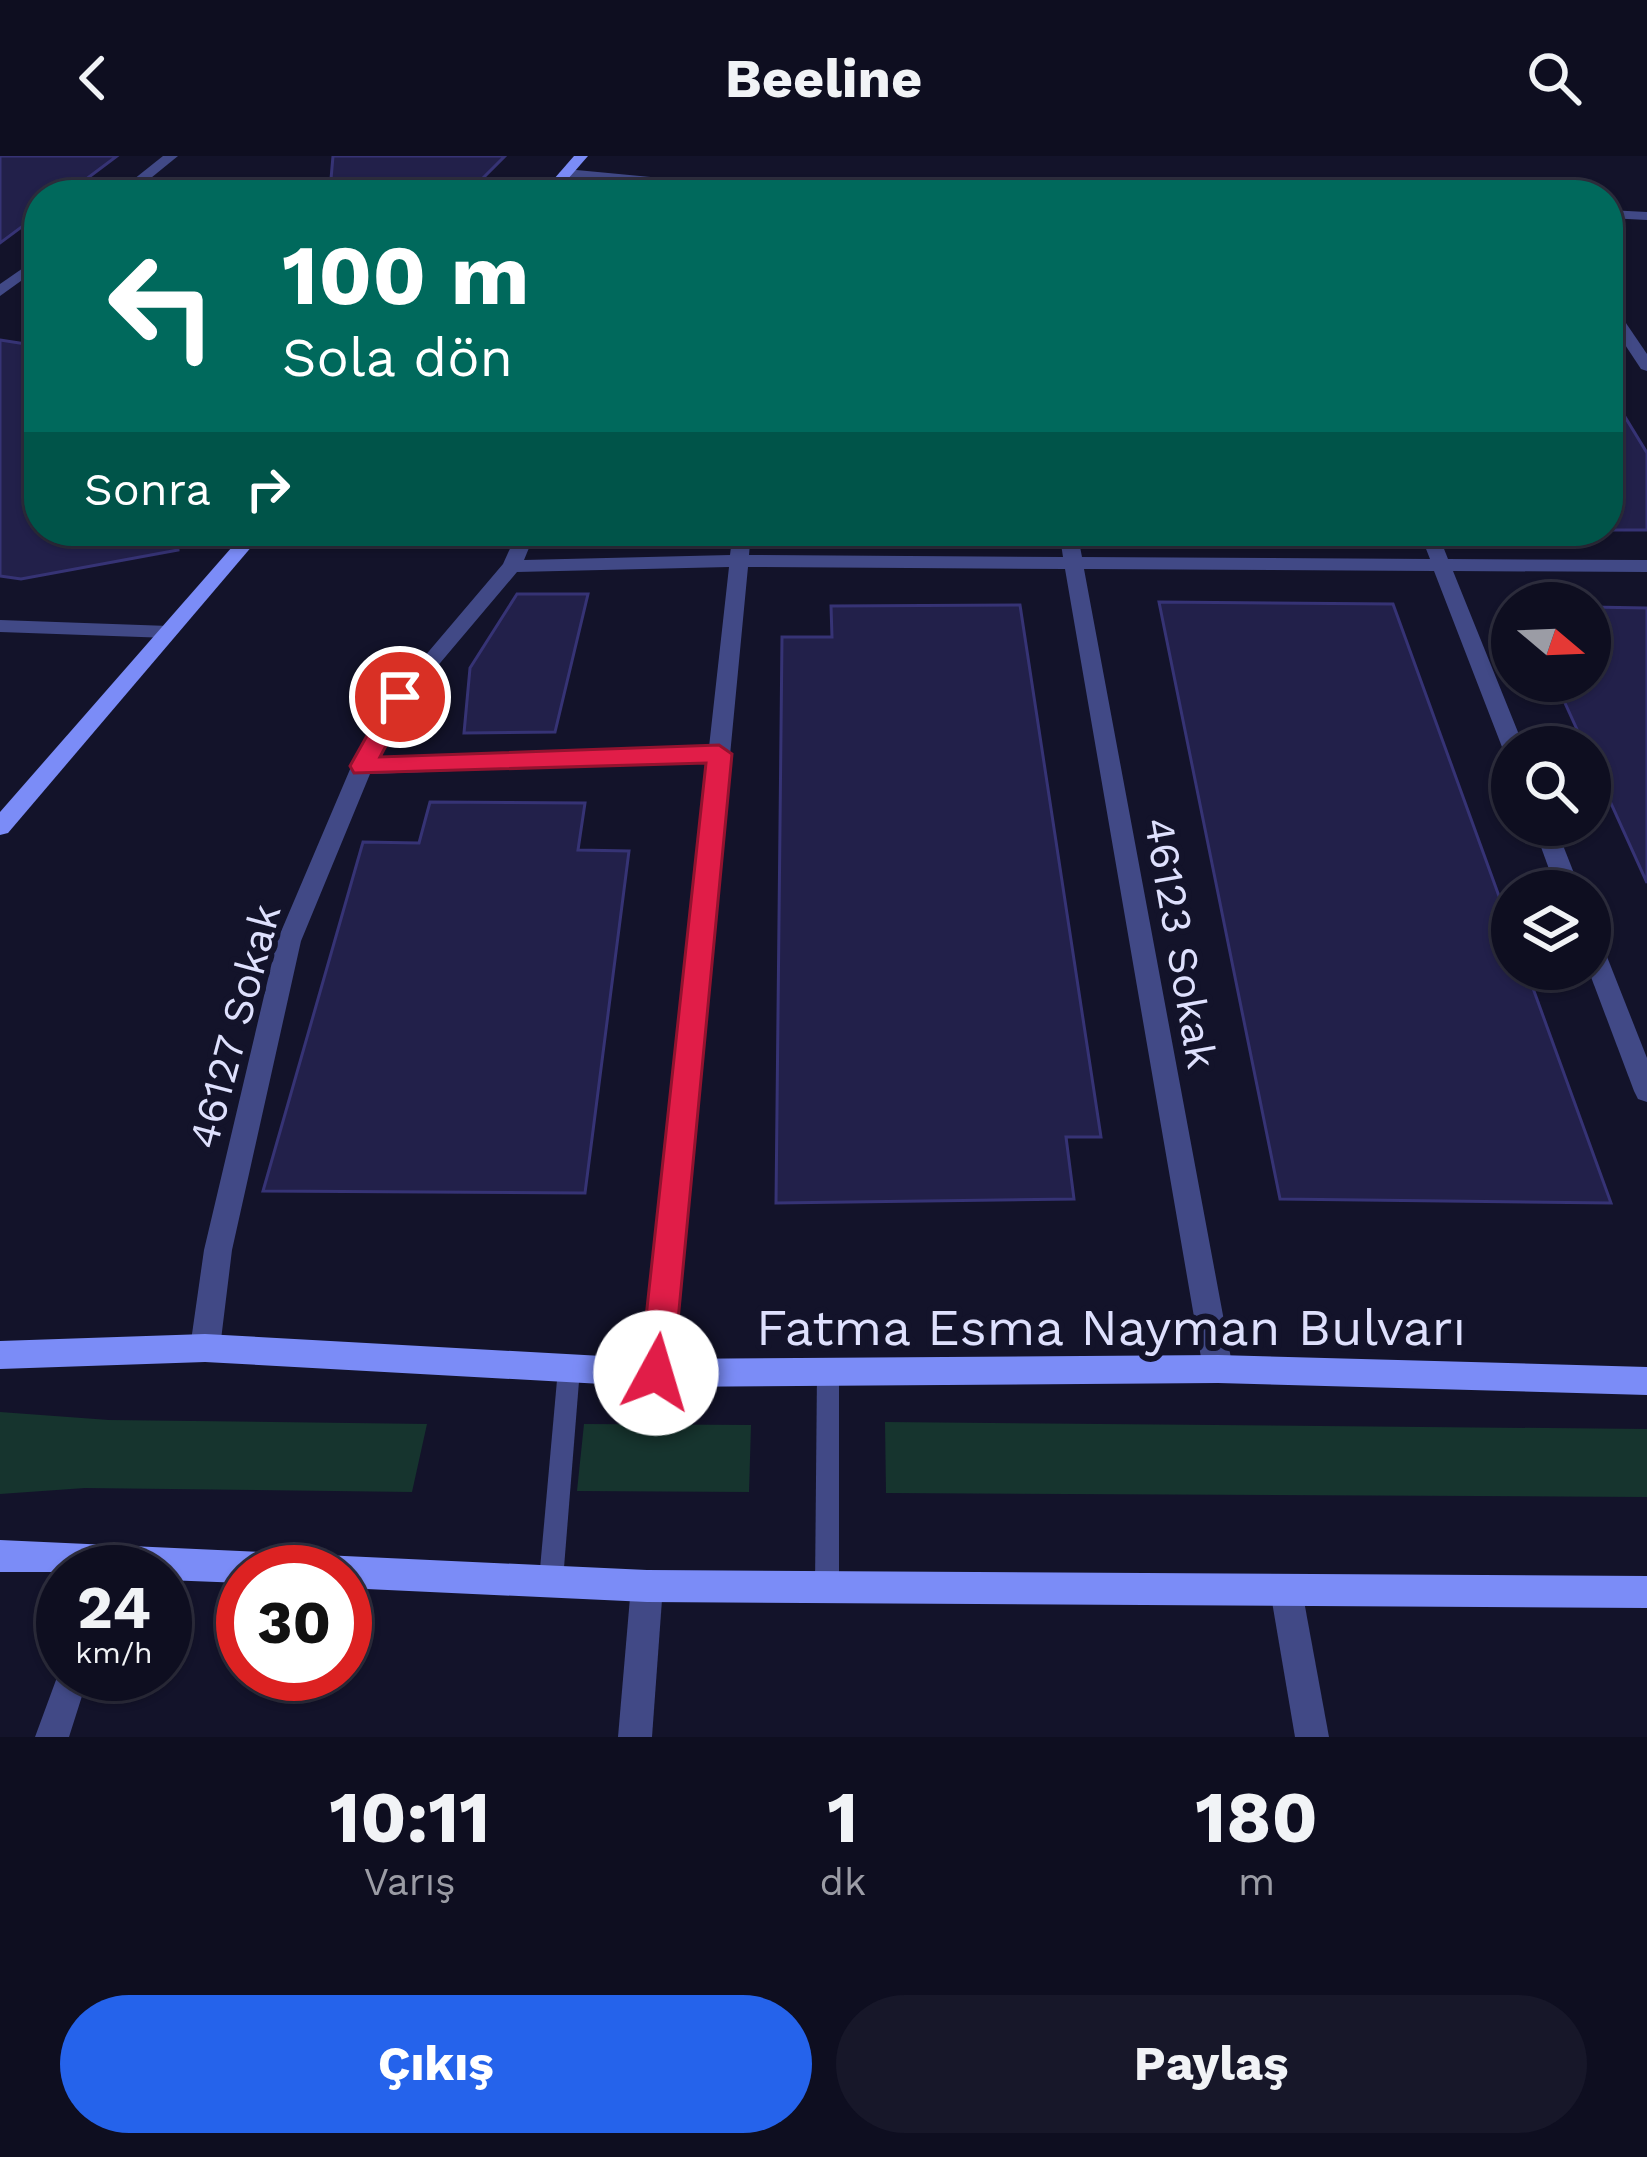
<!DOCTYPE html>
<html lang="tr">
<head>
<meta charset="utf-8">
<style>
  :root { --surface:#0e0e20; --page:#171729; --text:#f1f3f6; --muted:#9b9ca5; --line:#2e2e3e; --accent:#2563eb }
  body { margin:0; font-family:"Work Sans",sans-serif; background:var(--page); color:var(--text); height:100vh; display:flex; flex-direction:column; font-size:45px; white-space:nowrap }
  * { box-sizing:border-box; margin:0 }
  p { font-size:39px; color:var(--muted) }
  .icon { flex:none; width:66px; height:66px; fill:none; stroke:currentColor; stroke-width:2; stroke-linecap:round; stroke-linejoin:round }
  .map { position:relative; height:1581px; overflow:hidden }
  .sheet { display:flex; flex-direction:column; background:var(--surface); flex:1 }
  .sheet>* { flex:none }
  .guide { position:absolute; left:24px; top:24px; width:1599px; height:366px; border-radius:48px; box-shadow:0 3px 9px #0004,0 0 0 3px var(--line); background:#00695c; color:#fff; overflow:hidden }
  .needle { width:78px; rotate:109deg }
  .buttons { position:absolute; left:1491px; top:426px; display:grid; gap:24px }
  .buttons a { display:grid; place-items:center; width:120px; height:120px; border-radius:50%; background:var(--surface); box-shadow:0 3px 9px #0004,0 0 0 3px var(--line); font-size:60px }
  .speed { position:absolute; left:36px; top:1389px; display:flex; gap:24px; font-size:60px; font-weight:700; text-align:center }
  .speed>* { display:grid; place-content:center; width:156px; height:156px; border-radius:50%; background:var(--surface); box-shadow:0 3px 9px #0004,0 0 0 3px var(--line); line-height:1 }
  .speed small { font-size:30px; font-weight:400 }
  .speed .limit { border:18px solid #d22; background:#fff; color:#111 }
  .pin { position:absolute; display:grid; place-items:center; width:102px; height:102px; color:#fff; margin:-51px; border:6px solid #fff; border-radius:50%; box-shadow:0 3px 12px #0007 }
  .me { position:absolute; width:132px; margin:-66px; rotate:6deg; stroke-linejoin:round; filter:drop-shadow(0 0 9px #0008) }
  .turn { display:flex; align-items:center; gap:42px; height:252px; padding:0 60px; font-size:54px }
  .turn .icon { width:156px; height:156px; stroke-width:2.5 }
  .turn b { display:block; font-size:84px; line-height:102px }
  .then { display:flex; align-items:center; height:114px; padding:0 60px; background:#0003; gap:24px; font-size:45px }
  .eta { display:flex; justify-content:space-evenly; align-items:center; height:204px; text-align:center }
  .eta b { font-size:72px; font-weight:700; line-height:84px }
  .cta { display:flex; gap:24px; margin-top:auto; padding:24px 60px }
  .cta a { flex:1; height:138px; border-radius:72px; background:var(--accent); color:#fff; font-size:48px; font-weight:700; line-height:138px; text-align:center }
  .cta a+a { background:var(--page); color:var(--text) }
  header { display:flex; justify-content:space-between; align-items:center; height:156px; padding:0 60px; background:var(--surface); font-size:54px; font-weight:700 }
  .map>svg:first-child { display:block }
  .green { fill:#16342e }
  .building { fill:#22204a; stroke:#363375; stroke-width:3 }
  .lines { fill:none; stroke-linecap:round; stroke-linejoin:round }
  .lane { fill:#414986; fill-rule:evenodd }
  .street { fill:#414986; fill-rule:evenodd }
  .secondary { fill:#7b8cf7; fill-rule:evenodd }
  .route { fill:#e11d48; stroke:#92132f; stroke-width:3 }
  .labels { text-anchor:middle; stroke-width:12; stroke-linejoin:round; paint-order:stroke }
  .street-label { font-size:42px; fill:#dee0fd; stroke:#13132a }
  .near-street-label { font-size:51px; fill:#dee0fd; stroke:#13132a }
</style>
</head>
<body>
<header><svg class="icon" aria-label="back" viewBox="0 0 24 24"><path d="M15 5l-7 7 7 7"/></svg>Beeline<svg class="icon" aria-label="search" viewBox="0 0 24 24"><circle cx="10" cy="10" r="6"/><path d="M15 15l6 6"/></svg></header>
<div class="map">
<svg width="1647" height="1581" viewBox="0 0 1647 1581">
  <rect width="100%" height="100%" fill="#13132a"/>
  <g class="green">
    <path d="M 0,1256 L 109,1264 L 427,1268 L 412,1336 L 85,1332 L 0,1338 Z"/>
    <path d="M 885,1266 L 1647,1273 L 1647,1341 L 886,1337 Z"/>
    <path d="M 584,1268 L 751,1269 L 749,1336 L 577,1335 Z"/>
  </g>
  <g class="building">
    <path d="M 0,0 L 117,0 L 65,39 L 39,39 L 39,58 L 0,87 Z"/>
    <path d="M 333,0 L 505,0 L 466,39 L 331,23 Z"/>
    <path d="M 0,184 L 39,190 L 39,375 L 176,375 L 178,394 L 21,423 L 0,420 Z"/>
    <path d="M 1608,233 L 1647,297 L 1647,374 L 1608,374 Z"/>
    <path d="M 517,438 L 588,438 L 555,576 L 464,577 L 470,512 Z"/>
    <path d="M 1159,446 L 1393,448 L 1512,776 L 1512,813 L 1526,813 L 1611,1047 L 1280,1043 Z"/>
    <path d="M 1020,449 L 1101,981 L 1066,981 L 1074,1043 L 776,1047 L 782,481 L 832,481 L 831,450 Z"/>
    <path d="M 1590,451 L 1647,452 L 1647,727 L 1590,601 L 1590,591 L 1585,591 L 1555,525 L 1590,525 Z"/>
    <path d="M 430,646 L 585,647 L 578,694 L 629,695 L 585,1037 L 263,1035 L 363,686 L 419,687 Z"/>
  </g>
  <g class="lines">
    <g class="lane">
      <path d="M 569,1202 L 577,1205 L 580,1213 L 563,1424 L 560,1433 L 551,1436 L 542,1433 L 539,1424 L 558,1213 L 561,1205 Z"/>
      <path d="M 828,1205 L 836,1208 L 839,1216 L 839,1431 L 836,1440 L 827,1443 L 818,1440 L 815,1431 L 817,1216 L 820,1208 Z"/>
    </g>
    <g class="street">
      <path d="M 163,0 L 178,0 L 130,39 L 114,39 Z"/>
      <path d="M 566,13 L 797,35 L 804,39 L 753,39 L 561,20 L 559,17 Z"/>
      <path d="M 1608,54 L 1647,56 L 1647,64 L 1608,62 Z"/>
      <path d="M 39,101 L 39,112 L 0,140 L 0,128 Z"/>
      <path d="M 1608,146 L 1613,148 L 1647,198 L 1647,215 L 1641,213 L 1608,163 Z"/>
      <path d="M 518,375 L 536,375 L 524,404 L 730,399 L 733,375 L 751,375 L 749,399 L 1063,401 L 1059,375 L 1077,375 L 1082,401 L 1430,403 L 1419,375 L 1437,375 L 1448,403 L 1647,404 L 1647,416 L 1453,415 L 1524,591 L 1512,591 L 1512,598 L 1502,591 L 1434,415 L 1084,413 L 1233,1213 L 1228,1223 L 1218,1227 L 1208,1223 L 1203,1213 L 1065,413 L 748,411 L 671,1217 L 666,1227 L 656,1231 L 646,1227 L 641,1217 L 708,606 L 370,618 L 301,785 L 232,1094 L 220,1192 L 215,1202 L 205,1206 L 195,1202 L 190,1192 L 204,1094 L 277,785 L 351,611 L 390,541 L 503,408 ZM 729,411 L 709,591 L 377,603 L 408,545 L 517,416 Z"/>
      <path d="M 0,464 L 169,470 L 179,476 L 169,482 L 0,476 Z"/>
      <path d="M 1533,669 L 1555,669 L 1581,735 L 1557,735 Z"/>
      <path d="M 1590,779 L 1598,781 L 1602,788 L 1647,902 L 1647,946 L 1638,943 L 1634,935 L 1588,813 Z"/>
      <path d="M 647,1414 L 659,1418 L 663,1430 L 652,1581 L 618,1581 L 631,1430 L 635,1418 Z"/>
      <path d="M 1286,1418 L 1298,1422 L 1302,1434 L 1329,1581 L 1295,1581 L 1270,1434 L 1274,1422 Z"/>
      <path d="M 63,1505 L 63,1518 L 89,1518 L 69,1581 L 35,1581 Z"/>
    </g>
    <g class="secondary">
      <path d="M 574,0 L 588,0 L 554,39 L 540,39 Z"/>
      <path d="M 246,375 L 265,375 L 8,677 L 0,679 L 0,656 Z"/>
      <path d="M 205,1178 L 656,1203 L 1218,1199 L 1647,1211 L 1647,1239 L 1218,1227 L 656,1231 L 205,1206 L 0,1213 L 0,1185 Z"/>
      <path d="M 0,1384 L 647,1414 L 1647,1420 L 1647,1452 L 647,1446 L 345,1432 L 345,1416 L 243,1416 L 243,1427 L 165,1424 L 165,1416 L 0,1416 Z"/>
    </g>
  </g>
  <path class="route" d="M 400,533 L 412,541 L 380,601 L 719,589 L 732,598 L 673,1217 L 668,1229 L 656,1234 L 644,1229 L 640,1217 L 706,607 L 354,617 L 350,610 L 392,535 Z"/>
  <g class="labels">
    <g class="street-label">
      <text transform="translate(1181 787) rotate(80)" y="15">46123 Sokak</text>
      <text transform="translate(234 870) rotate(-75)" y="15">46127 Sokak</text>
    </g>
    <g class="near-street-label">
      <text x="1111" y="1189">Fatma Esma Nayman Bulvarı</text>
    </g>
  </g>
</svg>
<div class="buttons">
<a><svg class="needle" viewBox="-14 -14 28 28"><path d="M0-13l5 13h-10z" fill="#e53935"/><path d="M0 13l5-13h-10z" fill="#9b9ca5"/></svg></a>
<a><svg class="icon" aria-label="search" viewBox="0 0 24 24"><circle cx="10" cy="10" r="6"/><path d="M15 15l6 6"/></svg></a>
<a><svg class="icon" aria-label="layers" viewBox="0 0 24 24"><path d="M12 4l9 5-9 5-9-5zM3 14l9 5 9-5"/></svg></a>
</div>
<div class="speed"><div>24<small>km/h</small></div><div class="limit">30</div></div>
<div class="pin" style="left:400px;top:541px;background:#d93025"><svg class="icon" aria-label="arrive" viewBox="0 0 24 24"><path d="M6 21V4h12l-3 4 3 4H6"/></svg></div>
<svg class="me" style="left:656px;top:1217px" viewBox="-20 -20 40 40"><circle r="19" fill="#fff"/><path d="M0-13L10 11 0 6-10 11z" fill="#e11d48"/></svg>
<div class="guide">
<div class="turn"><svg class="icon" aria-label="left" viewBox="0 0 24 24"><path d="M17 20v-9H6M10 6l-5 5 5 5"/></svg><div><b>100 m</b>Sola dön</div></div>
<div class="then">Sonra<svg class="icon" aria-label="right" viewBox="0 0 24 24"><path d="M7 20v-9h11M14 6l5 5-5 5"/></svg></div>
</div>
</div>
<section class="sheet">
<div class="eta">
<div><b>10:11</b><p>Varış</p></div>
<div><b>1</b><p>dk</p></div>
<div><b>180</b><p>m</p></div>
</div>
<div class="cta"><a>Çıkış</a><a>Paylaş</a></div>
</section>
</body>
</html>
